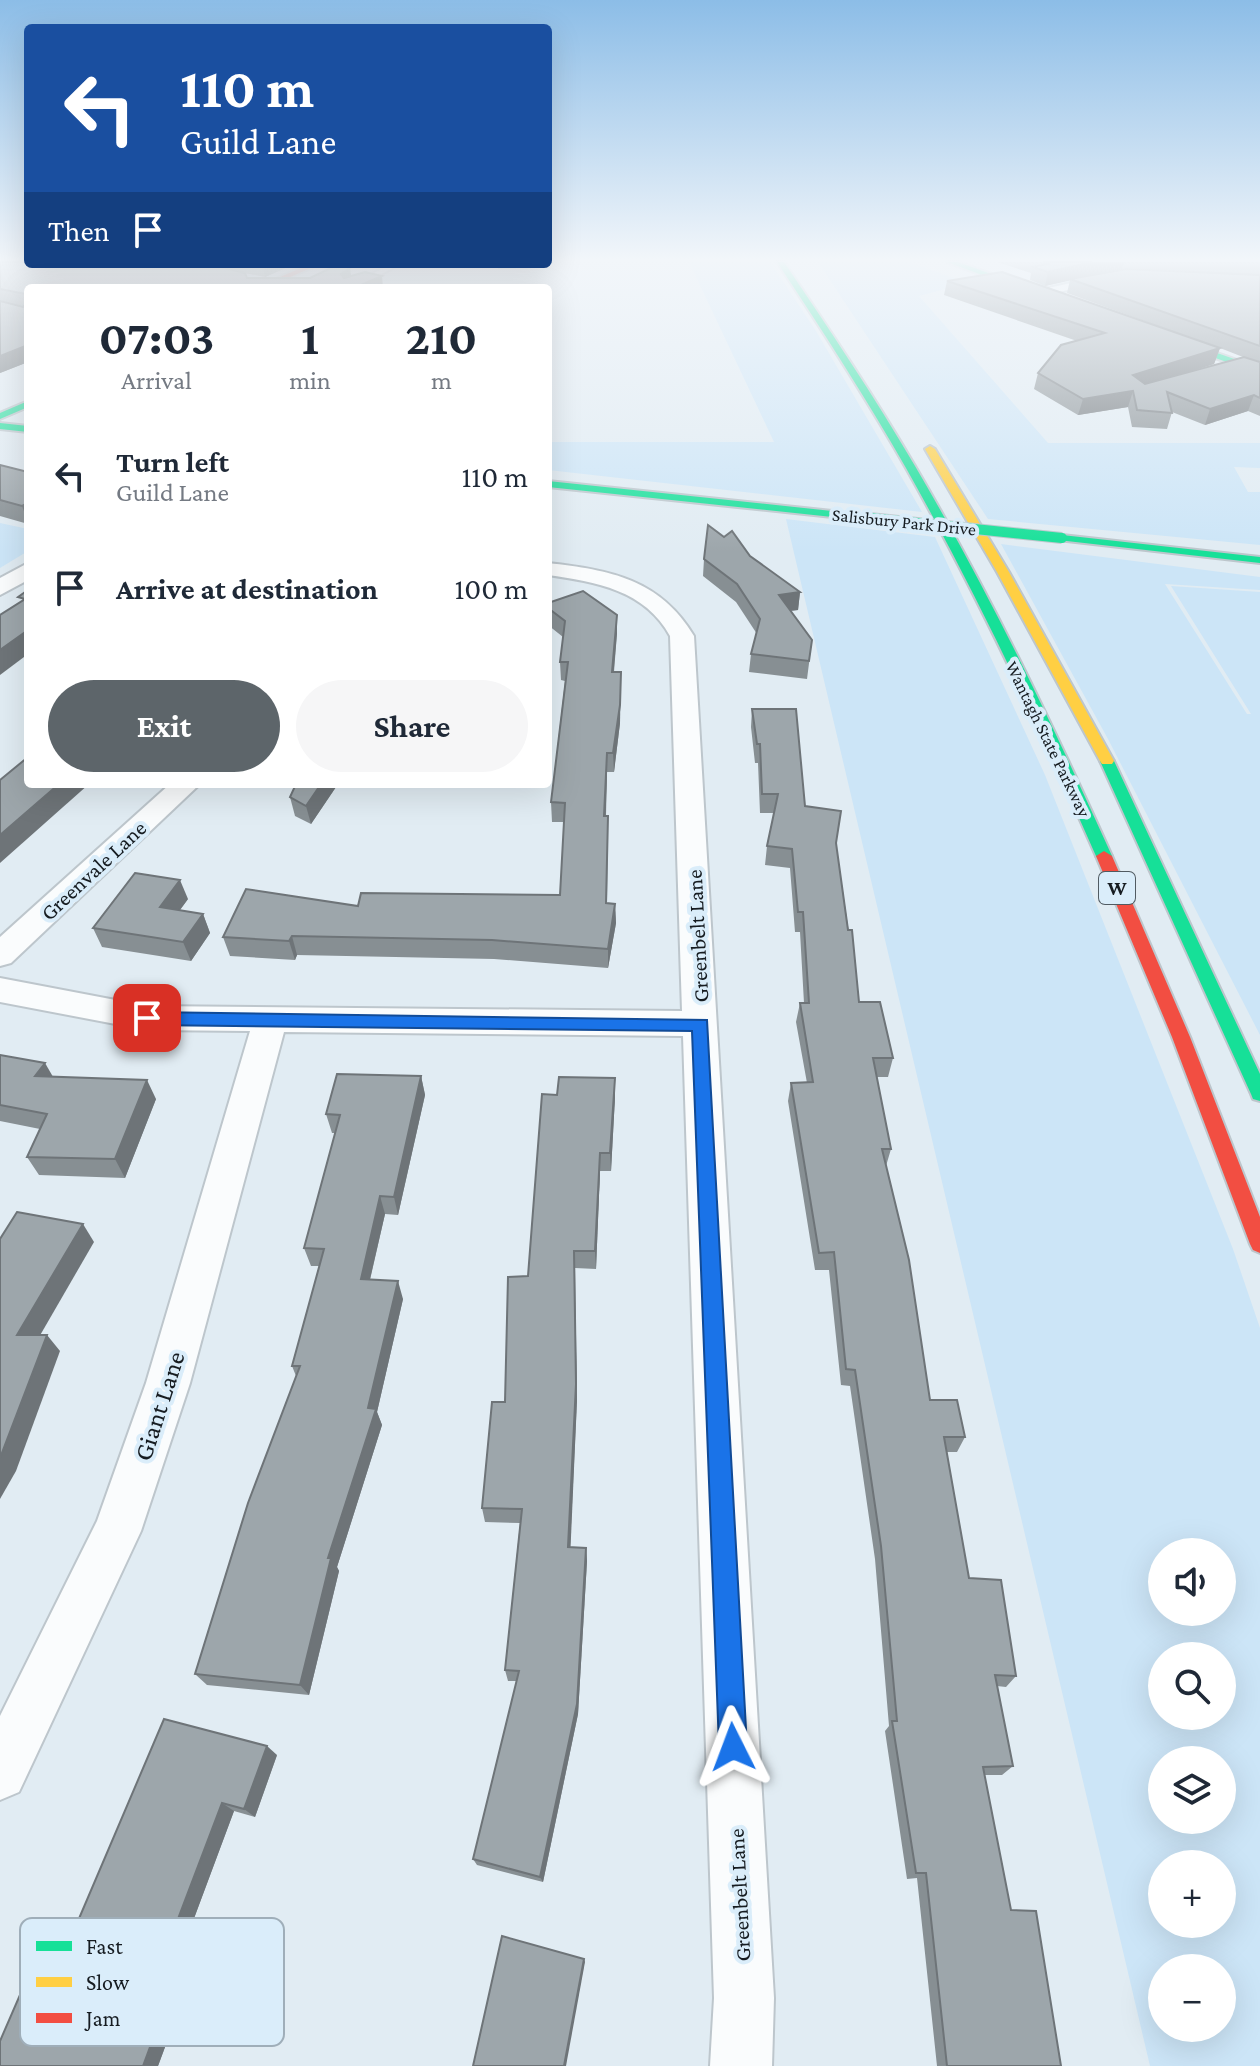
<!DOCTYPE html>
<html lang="en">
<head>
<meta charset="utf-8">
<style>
  :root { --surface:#fff; --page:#f6f6f7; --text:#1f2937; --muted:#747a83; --accent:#5d656a }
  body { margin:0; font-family:"Crimson Pro",serif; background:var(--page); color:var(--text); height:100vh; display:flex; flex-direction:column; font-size:30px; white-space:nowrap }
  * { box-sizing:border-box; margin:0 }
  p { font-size:26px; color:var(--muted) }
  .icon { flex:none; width:44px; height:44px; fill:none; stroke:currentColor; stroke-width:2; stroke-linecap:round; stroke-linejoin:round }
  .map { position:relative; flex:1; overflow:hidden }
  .sheet { position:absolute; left:24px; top:284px; width:528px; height:504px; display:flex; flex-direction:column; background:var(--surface); border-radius:8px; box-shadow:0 8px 32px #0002 }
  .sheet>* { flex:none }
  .hud { position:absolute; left:24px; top:24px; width:528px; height:244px; border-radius:8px; box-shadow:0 8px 32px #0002; background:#1a4fa0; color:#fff; overflow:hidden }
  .fabs { position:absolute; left:1148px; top:1538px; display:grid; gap:16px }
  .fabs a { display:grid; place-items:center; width:88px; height:88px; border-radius:50%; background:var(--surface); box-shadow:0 8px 32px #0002; font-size:40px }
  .pin { position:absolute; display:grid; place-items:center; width:68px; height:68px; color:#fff; margin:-34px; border-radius:16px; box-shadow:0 4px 12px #0006 }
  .me { position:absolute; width:88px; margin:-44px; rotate:357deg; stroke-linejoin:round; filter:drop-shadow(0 0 6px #0008) }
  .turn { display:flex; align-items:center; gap:28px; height:168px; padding:0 24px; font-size:36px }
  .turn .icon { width:104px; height:104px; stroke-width:2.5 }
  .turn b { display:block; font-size:56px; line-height:68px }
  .then { display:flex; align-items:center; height:76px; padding:0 24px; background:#0003; gap:16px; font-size:30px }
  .eta { display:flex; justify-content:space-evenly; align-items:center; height:136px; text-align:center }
  .eta b { font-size:48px; font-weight:700; line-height:56px }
  .cta { display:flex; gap:16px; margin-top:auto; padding:16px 24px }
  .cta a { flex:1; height:92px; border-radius:48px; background:var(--accent); color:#fff; font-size:32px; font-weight:700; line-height:92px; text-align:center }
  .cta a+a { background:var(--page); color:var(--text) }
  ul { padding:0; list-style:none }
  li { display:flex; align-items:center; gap:24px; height:112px; padding:0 24px }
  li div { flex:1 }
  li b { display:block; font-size:30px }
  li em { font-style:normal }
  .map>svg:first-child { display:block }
  .green { fill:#cce5f7; fill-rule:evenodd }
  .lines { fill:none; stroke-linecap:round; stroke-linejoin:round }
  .lane-casing { stroke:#bdc6cc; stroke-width:4 }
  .street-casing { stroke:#bdc6cc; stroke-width:4 }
  .fast-casing { stroke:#bdc6cc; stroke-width:4 }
  .slow-casing { stroke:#bdc6cc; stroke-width:4 }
  .jam-casing { stroke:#bdc6cc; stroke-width:4 }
  .lane { fill:#fafcfd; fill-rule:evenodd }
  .street { fill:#fafcfd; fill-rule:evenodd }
  .fast { fill:#16e098; fill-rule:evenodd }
  .slow { fill:#ffcf43; fill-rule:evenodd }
  .jam { fill:#f24e42; fill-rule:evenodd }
  .fast-bridge-casing { stroke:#bdc6cc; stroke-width:12; stroke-linecap:butt }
  .fast-bridge { stroke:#16e098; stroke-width:10 }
  .wall { fill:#878f93; fill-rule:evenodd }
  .shaded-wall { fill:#6e7478 }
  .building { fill:#9da6ab; stroke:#6e7478; stroke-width:2 }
  .route { fill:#1a73e8; stroke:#114b97; stroke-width:2 }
  .labels { text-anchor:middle; stroke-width:8; stroke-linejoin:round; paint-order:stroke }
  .far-street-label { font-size:18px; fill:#161c21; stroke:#daedfa }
  .shield { fill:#daedfa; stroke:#515b62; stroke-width:2 }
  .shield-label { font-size:20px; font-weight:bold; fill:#161c21 }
  .street-label { font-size:22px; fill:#161c21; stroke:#daedfa }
  .near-street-label { font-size:26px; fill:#161c21; stroke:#daedfa }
  .key { fill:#daedfa; stroke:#9faeb9; stroke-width:2 }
  .key-label { font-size:22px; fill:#161c21 }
</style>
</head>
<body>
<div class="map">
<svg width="1260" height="2066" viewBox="0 0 1260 2066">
  <rect width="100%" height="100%" fill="#e1ecf3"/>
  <g class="green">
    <path d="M 689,262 L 770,262 L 816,331 L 922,512 L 548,470 L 548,442 L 774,442 Z"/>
    <path d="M 818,262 L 909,262 L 968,283 L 919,296 L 1048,443 L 1260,443 L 1260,468 L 1234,467 L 1248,492 L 1260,492 L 1260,545 L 988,519 Z"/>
    <path d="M 786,519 L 935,537 L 1045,775 L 1233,1249 L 1260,1328 L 1260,2066 L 1150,2066 ZM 1162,1552 L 1222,1552 L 1222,1612 L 1162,1612 ZM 1162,1656 L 1222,1656 L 1222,1716 L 1162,1716 ZM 1162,1760 L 1222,1760 L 1222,1820 L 1162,1820 ZM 1162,1864 L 1222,1864 L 1222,1924 L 1162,1924 ZM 1162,1968 L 1222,1968 L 1222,2028 L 1162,2028 Z"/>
    <path d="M 0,523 L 28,529 L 28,551 L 0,568 Z"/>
    <path d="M 1001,544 L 1260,577 L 1260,590 L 1165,584 L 1247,714 L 1251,714 L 1171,586 L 1260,592 L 1260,1035 L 1108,739 Z"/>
  </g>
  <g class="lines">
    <g class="lane-casing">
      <path id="lane" d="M 391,264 L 400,264 L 356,288 L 346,288 Z"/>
    </g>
    <g class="street-casing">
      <g id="street">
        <path d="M 1116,273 L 1123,277 L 1121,280 L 1037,296 L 1030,292 Z"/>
        <path d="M 28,563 L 28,580 L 0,595 L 0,578 Z"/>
        <path d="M 548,563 C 610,570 660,579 694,636 L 774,1998 L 772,2066 L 710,2066 L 714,1998 L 683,1036 L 284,1032 L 190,1383 L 141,1531 L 19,1792 L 0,1800 L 0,1716 L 97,1521 L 146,1383 L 250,1031 L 147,1030 L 0,1002 L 0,978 L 147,1006 L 682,1011 L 670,636 C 645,590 596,582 548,575 Z"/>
        <path d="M 170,784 L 200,784 L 11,963 L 0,966 L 0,937 Z"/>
      </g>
    </g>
    <g class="fast-casing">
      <g id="fast">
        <path d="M 777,262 L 784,262 C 829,329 874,396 915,466 C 989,592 1052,723 1112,856 L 1109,860 L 1099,860 L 1096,856 C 1038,724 977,594 906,468 C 866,398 822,330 777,262 Z"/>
        <path d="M 947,262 L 958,262 L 1046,294 L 1039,296 Z"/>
        <path d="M 1160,333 L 1260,368 L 1260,374 L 1157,337 Z"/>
        <path d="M 28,401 L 28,407 L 0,419 L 0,413 Z"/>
        <path d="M 0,423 L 28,426 L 28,432 L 0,429 Z"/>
        <path d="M 548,481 L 870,515 L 875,518 L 870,521 L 548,487 Z"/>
        <path d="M 1062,535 L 1260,557 L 1260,563 L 1058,540 L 1058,536 Z"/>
        <path d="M 1107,757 L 1114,761 L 1260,1074 L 1260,1101 L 1253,1099 L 1251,1094 L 1100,761 Z"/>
      </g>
    </g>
    <g class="slow-casing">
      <path id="slow" d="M 930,446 L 935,449 L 1009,572 L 1114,761 L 1112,764 L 1102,764 L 1100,761 L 997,572 L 925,449 Z"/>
    </g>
    <g class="jam-casing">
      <g id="jam">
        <path d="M 310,264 L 320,264 L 265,288 L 255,288 Z"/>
        <path d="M 346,264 L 356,264 L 303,288 L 293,288 Z"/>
        <path d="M 1104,851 L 1112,856 L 1190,1037 L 1260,1217 L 1260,1253 L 1253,1250 L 1250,1244 L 1172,1037 L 1096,856 Z"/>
      </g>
    </g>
    <use href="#lane" class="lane"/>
    <use href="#street" class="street"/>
    <use href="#fast" class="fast"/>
    <use href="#slow" class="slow"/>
    <use href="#jam" class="jam"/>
    <g class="fast-bridge-casing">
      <path id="fast-bridge" d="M 870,518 L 1062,538"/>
    </g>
    <use href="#fast-bridge" class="fast-bridge"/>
  </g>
  <g class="wall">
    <path d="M 0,262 L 28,264 L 289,264 L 290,266 L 265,277 L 245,273 L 247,278 L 310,278 L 351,276 L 383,288 L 28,288 L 28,362 L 0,373 Z"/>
    <path d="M 997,262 L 1260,262 L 1260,416 L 1248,411 L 1205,425 L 1172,412 L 1167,429 L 1132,427 L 1128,407 L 1078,415 L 1034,389 L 1038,373 L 1077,341 L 944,295 L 947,281 L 1216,347 L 1067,293 L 1070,280 L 1045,286 L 1030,280 L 1031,273 ZM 1220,348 L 1243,357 L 1183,374 L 1214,364 Z"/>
    <path d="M 498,264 L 536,264 L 536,268 L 498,269 Z"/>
    <path d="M 0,465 L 28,472 L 28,524 L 0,516 Z"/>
    <path d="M 750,556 L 800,592 L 798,610 L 790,611 L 812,640 L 807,679 L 749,672 L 751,654 L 757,634 L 736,602 L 703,576 L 704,559 Z"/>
    <path d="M 548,603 L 617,633 L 614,672 L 620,723 L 614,772 L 607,772 L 606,816 L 608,835 L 607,903 L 615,904 L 616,923 L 608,968 L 494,959 L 297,955 L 295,960 L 230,956 L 223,937 L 358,906 L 560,895 L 564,822 L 552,822 L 551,802 L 565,681 L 561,680 L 560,662 L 563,637 L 548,625 Z"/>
    <path d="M 752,709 L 805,806 L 836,843 L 859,1002 L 893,1058 L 888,1077 L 877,1077 L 891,1149 L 886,1166 L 930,1400 L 965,1437 L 957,1452 L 947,1452 L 969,1578 L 1016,1676 L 1006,1687 L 997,1686 L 1013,1766 L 1002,1775 L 984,1775 L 1011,1910 L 1061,2066 L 937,2066 L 917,1878 L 907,1879 L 885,1731 L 889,1726 L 875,1559 L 850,1386 L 841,1385 L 829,1270 L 815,1270 L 788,1101 L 791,1083 L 807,1083 L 796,1022 L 800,1003 L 804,1003 L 800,932 L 795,932 L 790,868 L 765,865 L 767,846 L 774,813 L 760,813 L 758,763 L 755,763 L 751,727 Z"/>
    <path d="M 338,784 L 311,824 L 295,816 L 290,797 Z"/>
    <path d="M 188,899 L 180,910 L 203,914 L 210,933 L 191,961 L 102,947 L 93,928 Z"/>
    <path d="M 0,1055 L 53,1077 L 156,1099 L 125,1178 L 39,1175 L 27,1157 L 40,1129 L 0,1121 Z"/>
    <path d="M 421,1076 L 425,1095 L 398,1215 L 385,1214 L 370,1280 L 403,1299 L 377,1412 L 382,1425 L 337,1567 L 339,1571 L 309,1695 L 207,1685 L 195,1674 L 296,1376 L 292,1366 L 319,1266 L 311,1266 L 304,1248 L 335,1133 L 332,1133 L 326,1114 Z"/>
    <path d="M 615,1078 L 615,1097 L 611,1171 L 600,1171 L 596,1269 L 575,1268 L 577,1400 L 570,1547 L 586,1548 L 587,1561 L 578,1714 L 543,1882 L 477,1865 L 473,1859 L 517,1681 L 508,1681 L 505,1670 L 520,1523 L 485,1522 L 482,1508 L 505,1402 L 528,1276 L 557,1095 Z"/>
    <path d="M 277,1755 L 255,1817 L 234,1811 L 177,1964 L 194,1969 L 158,2066 L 0,2066 L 73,1934 Z"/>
  </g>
  <g class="shaded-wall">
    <path d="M 1092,262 L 1124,262 L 1122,269 L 1045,286 L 1048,272 Z"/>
    <path d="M 263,264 L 289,264 L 290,266 L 265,277 Z"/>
    <path d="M 350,268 L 352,282 L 343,287 L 341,274 Z"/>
    <path d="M 382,276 L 383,288 L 354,288 Z"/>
    <path d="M 28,345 L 28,362 L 0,373 L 0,356 Z"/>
    <path d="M 1220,348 L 1214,364 L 1128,391 L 1133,375 Z"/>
    <path d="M 1133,391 L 1128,407 L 1078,415 L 1083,399 Z"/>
    <path d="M 1254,395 L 1248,411 L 1205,425 L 1210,409 Z"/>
    <path d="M 28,503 L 28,522 L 22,506 Z"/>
    <path d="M 800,592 L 798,610 L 777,612 L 779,595 Z"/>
    <path d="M 617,615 L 617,633 L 612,690 L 612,672 Z"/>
    <path d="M 28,630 L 28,654 L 0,675 L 0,650 Z"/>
    <path d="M 621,672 L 620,723 L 614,772 L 613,753 Z"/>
    <path d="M 607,753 L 607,772 L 605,835 L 604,816 Z"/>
    <path d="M 59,784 L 89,784 L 0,863 L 0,835 Z"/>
    <path d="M 321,784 L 338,784 L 311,824 L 306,806 Z"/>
    <path d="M 180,880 L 188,899 L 168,926 L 160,907 Z"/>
    <path d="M 615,904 L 616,923 L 608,968 L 608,949 Z"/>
    <path d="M 203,914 L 210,933 L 191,961 L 183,942 Z"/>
    <path d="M 292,936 L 297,955 L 295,960 L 289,941 Z"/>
    <path d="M 45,1063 L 56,1082 L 35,1076 Z"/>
    <path d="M 421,1076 L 425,1095 L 398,1215 L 394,1197 Z"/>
    <path d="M 615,1078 L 615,1097 L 611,1171 L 610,1153 Z"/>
    <path d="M 147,1080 L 156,1099 L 125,1178 L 115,1159 Z"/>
    <path d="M 600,1153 L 600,1171 L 596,1269 L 595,1251 Z"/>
    <path d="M 380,1196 L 385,1214 L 366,1296 L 361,1279 Z"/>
    <path d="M 83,1224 L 94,1242 L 31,1351 L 17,1335 Z"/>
    <path d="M 574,1251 L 577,1400 L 570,1560 L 568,1547 Z"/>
    <path d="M 398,1281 L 403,1299 L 377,1412 L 382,1425 L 337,1567 L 339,1571 L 309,1695 L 300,1685 L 328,1558 L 368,1408 Z"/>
    <path d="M 47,1335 L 60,1351 L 16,1471 L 0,1499 L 0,1458 Z"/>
    <path d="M 586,1548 L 587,1561 L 578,1714 L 543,1882 L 540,1877 Z"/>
    <path d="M 267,1746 L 277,1755 L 255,1817 L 244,1809 Z"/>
    <path d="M 222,1803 L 234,1811 L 177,1964 L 194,1969 L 158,2066 L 143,2066 L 162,1961 Z"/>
    <path d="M 584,1959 L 585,1962 L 566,2066 L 564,2066 Z"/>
  </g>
  <g class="building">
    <path d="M 0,262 L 28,262 L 28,264 L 208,264 L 245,273 L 247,278 L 310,278 L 337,265 L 350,268 L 341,274 L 344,278 L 365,272 L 382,276 L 354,288 L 195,288 L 178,285 L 170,288 L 28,288 L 28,345 L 0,356 L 0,301 L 23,307 L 26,304 L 26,294 L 0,289 Z"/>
    <path d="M 1043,262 L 1092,262 L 1048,272 L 1033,267 L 1048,264 Z"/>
    <path d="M 1126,269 L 1260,275 L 1260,346 L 1070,279 Z"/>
    <path d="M 1002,272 L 1220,348 L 1133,375 L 1145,384 L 1244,357 L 1260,362 L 1260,398 L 1254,395 L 1210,409 L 1167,392 L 1172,413 L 1137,410 L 1133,391 L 1083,399 L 1038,373 L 1061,345 L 1105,333 L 947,281 Z"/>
    <path d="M 0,465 L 28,472 L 28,503 L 22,506 L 0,500 Z"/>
    <path d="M 708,525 L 724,537 L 732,531 L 750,556 L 800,592 L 779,595 L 812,640 L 809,661 L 751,654 L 760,619 L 737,584 L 704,559 Z"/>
    <path d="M 28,590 L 28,630 L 0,650 L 0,615 L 25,599 L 18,597 Z"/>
    <path d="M 583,591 L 617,615 L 612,672 L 621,672 L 620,705 L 613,753 L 607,753 L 604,816 L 608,816 L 606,903 L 615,904 L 608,949 L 492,940 L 292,936 L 289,941 L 223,937 L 246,889 L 358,906 L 361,893 L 560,895 L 565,803 L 551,802 L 568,662 L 560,662 L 565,621 L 548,608 L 548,603 Z"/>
    <path d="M 752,709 L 796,709 L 805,806 L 841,811 L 836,843 L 848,930 L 852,930 L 859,1002 L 880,1002 L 893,1058 L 873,1058 L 891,1149 L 882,1149 L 909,1260 L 930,1400 L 957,1400 L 965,1437 L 944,1437 L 969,1578 L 1001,1580 L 1016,1676 L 995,1675 L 1013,1766 L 983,1767 L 1011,1910 L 1036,1911 L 1061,2066 L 947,2066 L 926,1873 L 916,1873 L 892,1721 L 897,1721 L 881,1546 L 855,1370 L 846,1369 L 834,1252 L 819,1253 L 791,1083 L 813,1082 L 800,1003 L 809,1003 L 803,912 L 798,912 L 792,849 L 767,846 L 778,794 L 762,794 L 760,744 L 757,744 Z"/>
    <path d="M 28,757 L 28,784 L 59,784 L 0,835 L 0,780 Z"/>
    <path d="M 296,784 L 321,784 L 306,806 L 290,797 Z"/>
    <path d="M 135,873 L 180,880 L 160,907 L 203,914 L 183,942 L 93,928 Z"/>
    <path d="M 0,1055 L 45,1063 L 35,1076 L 147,1080 L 115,1159 L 27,1157 L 47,1114 L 0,1105 Z"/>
    <path d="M 337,1074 L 421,1076 L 394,1197 L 380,1196 L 361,1279 L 398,1281 L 368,1408 L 376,1409 L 328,1558 L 331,1558 L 300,1685 L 195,1674 L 248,1503 L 300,1366 L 292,1366 L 324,1249 L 304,1248 L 340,1115 L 326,1114 Z"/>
    <path d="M 559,1077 L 615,1078 L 610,1153 L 600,1153 L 595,1251 L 574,1251 L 576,1384 L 568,1547 L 586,1548 L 577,1704 L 540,1877 L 473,1859 L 519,1671 L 505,1670 L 522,1509 L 482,1508 L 492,1402 L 505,1402 L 508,1277 L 528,1276 L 542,1094 L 557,1095 Z"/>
    <path d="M 17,1212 L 83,1224 L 17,1335 L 47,1335 L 0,1458 L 0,1239 Z"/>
    <path d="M 164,1719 L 267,1746 L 244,1809 L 222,1803 L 162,1961 L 180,1966 L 143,2066 L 0,2066 L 0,2041 L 49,1928 L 72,1935 Z"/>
    <path d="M 502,1936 L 584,1959 L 564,2066 L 473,2066 Z"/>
  </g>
  <linearGradient id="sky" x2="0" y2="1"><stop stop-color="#8cbde7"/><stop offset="0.47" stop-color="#f2f6fa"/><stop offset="1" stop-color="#f2f6fa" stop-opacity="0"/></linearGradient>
  <rect width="1260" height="552" fill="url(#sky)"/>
  <path class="route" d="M 147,1012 L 707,1020 L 747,1747 L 743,1757 L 733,1761 L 723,1757 L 719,1747 L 692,1031 L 147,1025 L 138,1018 Z"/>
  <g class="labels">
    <g class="far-street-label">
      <text transform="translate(904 522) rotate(6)" y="6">Salisbury Park Drive</text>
      <text transform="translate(1048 739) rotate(64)" y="6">Wantagh State Parkway</text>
    </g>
    <rect class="shield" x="1099" y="872" width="36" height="32" rx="6"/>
    <g class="shield-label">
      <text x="1117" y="895">W</text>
    </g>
    <g class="street-label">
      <text transform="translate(93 870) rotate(-43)" y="8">Greenvale Lane</text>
      <text transform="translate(697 936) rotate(-93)" y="8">Greenbelt Lane</text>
      <text transform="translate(739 1895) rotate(-93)" y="8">Greenbelt Lane</text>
    </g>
    <g class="near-street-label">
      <text transform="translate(159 1406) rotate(-72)" y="9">Giant Lane</text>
    </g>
  </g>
  <rect x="20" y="1918" width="264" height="128" rx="12" class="key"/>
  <rect x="36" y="1941" width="36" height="10" fill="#16e098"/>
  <rect x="36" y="1977" width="36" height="10" fill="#ffcf43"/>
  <rect x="36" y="2013" width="36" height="10" fill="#f24e42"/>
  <g class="key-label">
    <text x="86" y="1954">Fast</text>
    <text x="86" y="1990">Slow</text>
    <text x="86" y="2026">Jam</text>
  </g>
</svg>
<div class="fabs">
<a><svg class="icon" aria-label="sound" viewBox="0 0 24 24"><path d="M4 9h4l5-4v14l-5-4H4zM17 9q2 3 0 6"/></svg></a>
<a><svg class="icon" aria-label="search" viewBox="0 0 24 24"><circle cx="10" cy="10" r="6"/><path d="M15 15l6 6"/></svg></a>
<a><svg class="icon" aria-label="layers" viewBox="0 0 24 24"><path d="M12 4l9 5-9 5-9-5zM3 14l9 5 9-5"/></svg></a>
<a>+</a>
<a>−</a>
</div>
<div class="pin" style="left:147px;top:1018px;background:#d93025"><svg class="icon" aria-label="arrive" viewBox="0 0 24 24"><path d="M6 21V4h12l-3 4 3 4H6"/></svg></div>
<svg class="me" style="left:733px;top:1747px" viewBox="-20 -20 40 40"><path d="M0-17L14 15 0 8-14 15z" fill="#1a73e8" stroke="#fff" stroke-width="4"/></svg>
<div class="hud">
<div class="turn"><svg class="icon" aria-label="left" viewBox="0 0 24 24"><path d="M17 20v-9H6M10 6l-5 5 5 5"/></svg><div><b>110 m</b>Guild Lane</div></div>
<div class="then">Then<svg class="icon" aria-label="arrive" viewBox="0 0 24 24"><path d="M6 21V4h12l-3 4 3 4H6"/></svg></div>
</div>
<section class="sheet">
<div class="eta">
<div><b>07:03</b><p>Arrival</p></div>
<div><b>1</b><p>min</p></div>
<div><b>210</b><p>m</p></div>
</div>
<ul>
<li><svg class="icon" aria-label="left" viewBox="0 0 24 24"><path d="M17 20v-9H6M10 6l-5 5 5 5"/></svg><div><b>Turn left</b><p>Guild Lane</p></div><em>110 m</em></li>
<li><svg class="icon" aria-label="arrive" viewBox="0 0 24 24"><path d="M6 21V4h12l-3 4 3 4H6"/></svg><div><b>Arrive at destination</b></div><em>100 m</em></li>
</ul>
<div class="cta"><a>Exit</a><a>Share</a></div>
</section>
</div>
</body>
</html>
